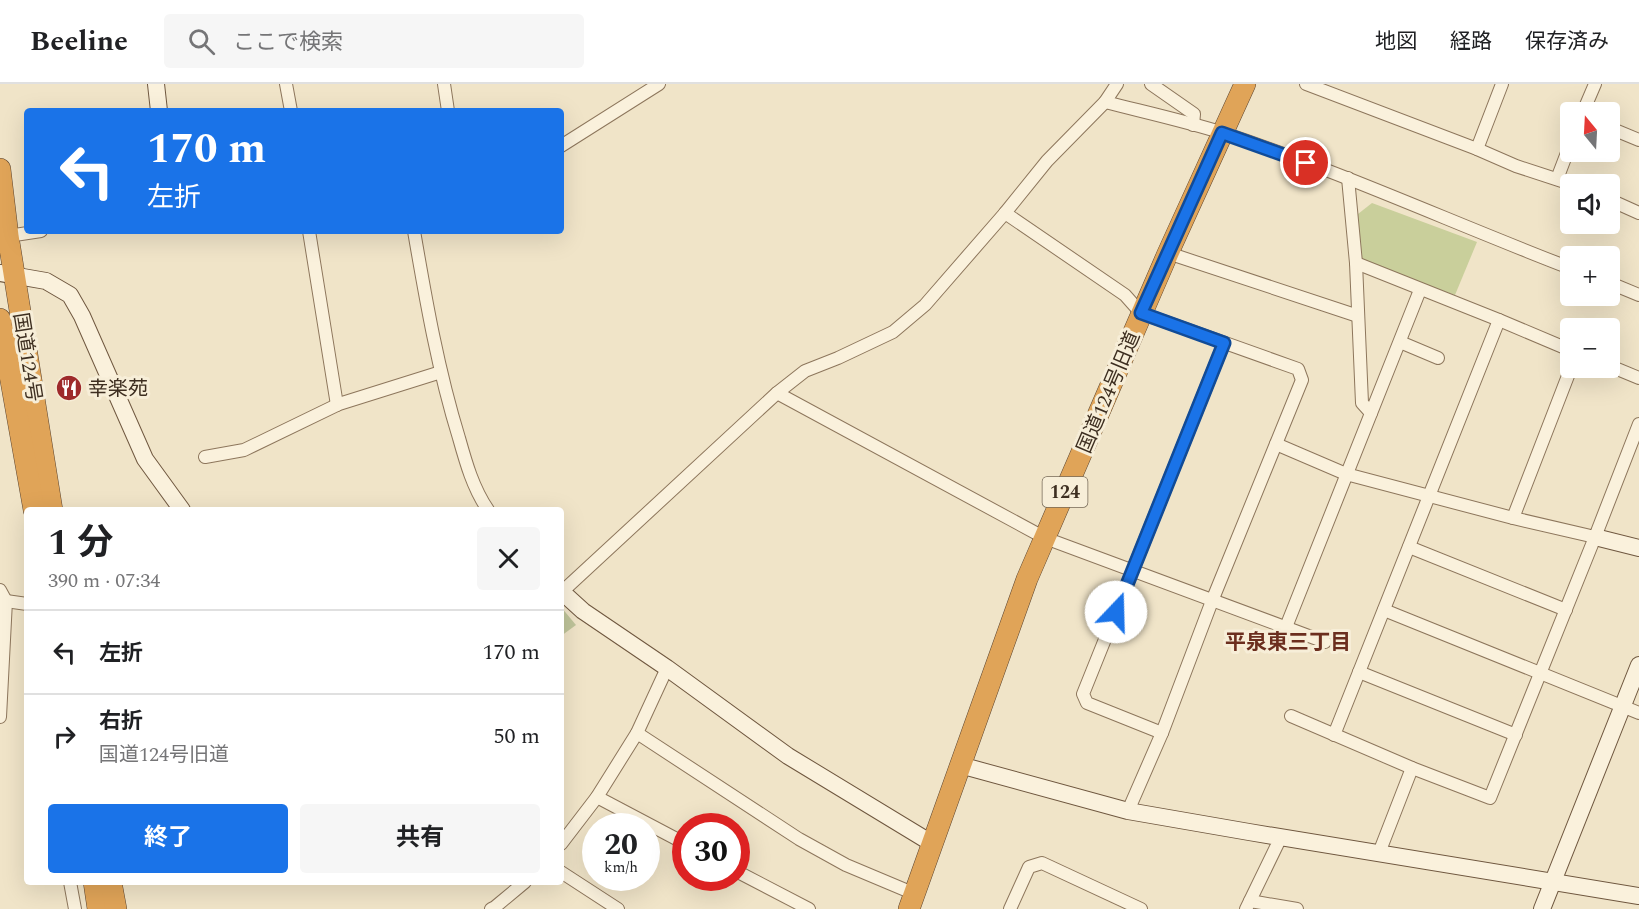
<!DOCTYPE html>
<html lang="ja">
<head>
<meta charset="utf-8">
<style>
  :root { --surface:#fff; --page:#f6f6f6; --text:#202124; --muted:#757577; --line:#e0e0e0; --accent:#1a73e8 }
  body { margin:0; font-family:Spectral,"Noto Sans JP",serif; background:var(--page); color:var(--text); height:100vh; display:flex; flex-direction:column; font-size:22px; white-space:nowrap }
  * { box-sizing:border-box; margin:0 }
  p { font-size:20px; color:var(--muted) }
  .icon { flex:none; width:33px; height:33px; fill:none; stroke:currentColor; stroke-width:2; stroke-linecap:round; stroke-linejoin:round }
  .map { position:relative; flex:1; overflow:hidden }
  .side { position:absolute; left:24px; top:423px; width:540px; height:378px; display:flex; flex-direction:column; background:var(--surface); border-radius:6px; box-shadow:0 6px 24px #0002 }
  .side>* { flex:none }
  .banner { position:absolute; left:24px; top:24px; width:540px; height:126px; border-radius:6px; box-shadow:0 6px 24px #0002; background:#1a73e8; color:#fff; overflow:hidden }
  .needle { width:39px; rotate:342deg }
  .buttons { position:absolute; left:1560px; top:18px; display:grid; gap:12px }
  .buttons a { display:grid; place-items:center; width:60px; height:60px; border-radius:6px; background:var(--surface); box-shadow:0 6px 24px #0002; font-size:30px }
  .speed { position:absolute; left:582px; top:729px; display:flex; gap:12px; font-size:30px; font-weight:700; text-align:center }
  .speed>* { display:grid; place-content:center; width:78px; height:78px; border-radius:50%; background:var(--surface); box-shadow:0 6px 24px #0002; line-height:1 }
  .speed small { font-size:15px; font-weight:400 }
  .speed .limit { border:9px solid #d22; background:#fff; color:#111 }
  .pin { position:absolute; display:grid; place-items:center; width:51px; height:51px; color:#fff; margin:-26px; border:3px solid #fff; border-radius:50%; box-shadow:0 2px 6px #0007 }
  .me { position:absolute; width:66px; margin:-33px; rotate:21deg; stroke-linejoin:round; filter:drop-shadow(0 0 4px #0008) }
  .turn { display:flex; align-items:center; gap:21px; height:126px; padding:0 24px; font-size:27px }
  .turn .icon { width:78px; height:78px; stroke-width:2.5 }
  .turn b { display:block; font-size:42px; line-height:51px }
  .round { display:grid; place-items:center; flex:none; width:63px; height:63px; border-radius:6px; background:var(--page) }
  .summary { display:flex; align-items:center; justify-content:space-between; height:102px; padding:0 24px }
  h1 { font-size:36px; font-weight:700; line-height:45px }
  .action { display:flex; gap:12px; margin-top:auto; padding:12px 24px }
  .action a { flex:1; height:69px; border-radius:6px; background:var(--accent); color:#fff; font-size:24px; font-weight:700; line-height:69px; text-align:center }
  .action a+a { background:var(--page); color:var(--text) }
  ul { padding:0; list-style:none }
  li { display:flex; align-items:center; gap:18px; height:84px; padding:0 24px; border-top:2px solid var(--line) }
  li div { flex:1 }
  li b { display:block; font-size:22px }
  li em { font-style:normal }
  header { display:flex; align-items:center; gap:36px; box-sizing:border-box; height:84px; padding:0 30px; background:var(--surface); border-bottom:2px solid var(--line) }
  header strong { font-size:28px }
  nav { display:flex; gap:33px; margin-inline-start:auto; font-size:21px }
  .search { width:420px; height:54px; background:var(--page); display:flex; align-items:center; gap:15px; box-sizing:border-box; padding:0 21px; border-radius:6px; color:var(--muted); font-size:22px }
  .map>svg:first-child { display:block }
  .green { fill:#c9cf9b }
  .cemetery { fill:#bfc49a }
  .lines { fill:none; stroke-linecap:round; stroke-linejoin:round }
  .street-casing { stroke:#8d765c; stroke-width:14 }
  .secondary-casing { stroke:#6f573f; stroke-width:18 }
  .highway-casing { stroke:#5b4430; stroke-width:22 }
  .street { stroke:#faf1dc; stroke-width:12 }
  .secondary { stroke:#faf1dc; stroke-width:16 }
  .highway { stroke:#e0a458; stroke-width:21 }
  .route-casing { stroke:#114b97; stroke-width:15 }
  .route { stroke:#1a73e8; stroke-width:10 }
  .labels { text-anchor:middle; stroke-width:6; stroke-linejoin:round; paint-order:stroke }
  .shield { fill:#f7eed8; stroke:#756857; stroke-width:1.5 }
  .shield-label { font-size:18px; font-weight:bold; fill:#3d2e20 }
  .street-label { font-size:20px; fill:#3d2e20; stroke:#f7eed8 }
  .poi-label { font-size:20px; fill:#3d2e20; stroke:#f7eed8; text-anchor:start }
  .neighbourhood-label { font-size:21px; font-weight:bold; fill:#6b2e1e; stroke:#f7eed8 }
</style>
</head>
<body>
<header>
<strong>Beeline</strong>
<div class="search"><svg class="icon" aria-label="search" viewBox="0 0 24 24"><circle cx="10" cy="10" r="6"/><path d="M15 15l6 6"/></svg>ここで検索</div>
<nav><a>地図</a><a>経路</a><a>保存済み</a></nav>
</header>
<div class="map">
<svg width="1639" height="825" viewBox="0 0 1639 825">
  <rect width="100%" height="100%" fill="#f0e4c8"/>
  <path class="green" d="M 1372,119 L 1477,158 L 1455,211 L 1365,180 L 1361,173 L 1358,130 Z"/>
  <path class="cemetery" d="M 561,523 L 576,541 L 561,552 Z"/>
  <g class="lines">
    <g class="street-casing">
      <g id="street">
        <path d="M 286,0 L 291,27"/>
        <path d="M 444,0 L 448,27"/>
        <path d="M 1151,0 L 1194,30 L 1193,41"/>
        <path d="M 1306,0 L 1477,65 L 1516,82 L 1571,100"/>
        <path d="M 1105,18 C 1144,28 1185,37 1223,49 C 1342,88 1455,140 1570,184"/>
        <path d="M 1583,28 L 1595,0"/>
        <path d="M 1610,44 L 1639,56"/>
        <path d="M 561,62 L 659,0"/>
        <path d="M 1477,65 L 1502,0"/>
        <path d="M 1348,94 L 1356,179 L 1362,319 L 1371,329"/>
        <path d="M 1557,95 L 1570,61"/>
        <path d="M 1610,116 L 1639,129"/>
        <path d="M 1005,129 L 1125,211 L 1141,229 L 1298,285 L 1302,296 L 1212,517 L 1162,649 L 1128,727"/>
        <path d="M 309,147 L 337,321"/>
        <path d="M 414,147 C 426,217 438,286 459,354 C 466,379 473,404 488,426"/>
        <path d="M 8,152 L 41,147"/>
        <path d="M 1168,169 L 1358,232"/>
        <path d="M 1356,179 L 1499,236 L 1570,266"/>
        <path d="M 1610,199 L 1639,211"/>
        <path d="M 1400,258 L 1438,274"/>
        <path d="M 1610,282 L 1639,294"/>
        <path d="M 777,309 L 1045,454 L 1325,558"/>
        <path d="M 1276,360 L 1346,390 L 1513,434 L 1595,453"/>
        <path d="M 205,373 L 244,366 L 339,320 L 441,288"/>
        <path d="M 1513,434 L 1571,284"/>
        <path d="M 1409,463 L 1566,526"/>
        <path d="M 561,504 L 565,505 L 777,309 L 805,287 L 838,274 L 893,248 L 925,221 L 1005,129 L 1047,77 L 1105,18 L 1117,0"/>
        <path d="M 0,506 L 6,517 L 0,633"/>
        <path d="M 6,517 L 27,520"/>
        <path d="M 1384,526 L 1639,629"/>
        <path d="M 1286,543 L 1420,206"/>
        <path d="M 1359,588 L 1516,651"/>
        <path d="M 1291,632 L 1412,684 L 1490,714 L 1595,453 L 1639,340"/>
        <path d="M 637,649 L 799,755 L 846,781 L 915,810"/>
        <path d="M 1162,649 L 1087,619 L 1083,610 L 1224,259"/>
        <path d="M 1334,651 L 1499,236"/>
        <path d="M 597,713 L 686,760"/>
        <path d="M 561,760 L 597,713 L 637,649 L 667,584"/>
        <path d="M 1379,769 L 1412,684"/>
        <path d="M 736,787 L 809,825"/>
        <path d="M 561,788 L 618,825"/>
        <path d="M 70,798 L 75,825"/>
        <path d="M 1250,817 L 1297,825"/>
        <path d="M 491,825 L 495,823 L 525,798"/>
        <path d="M 1010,825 L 1029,783 L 1042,779 L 1141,825"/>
        <path d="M 1246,825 L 1281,753"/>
      </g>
    </g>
    <g class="secondary-casing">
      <g id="secondary">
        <path d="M 156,0 L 159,27"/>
        <path d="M 0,189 L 46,197 L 70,211 L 82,232 L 145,375 L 182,426"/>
        <path d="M 1595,453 L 1639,464"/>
        <path d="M 561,507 L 583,527 L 667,584 L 788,672 L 933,760"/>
        <path d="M 960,681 L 1128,727 L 1249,748 L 1639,812"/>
        <path d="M 1542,825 L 1639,581"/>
      </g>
    </g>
    <g class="highway-casing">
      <g id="highway">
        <path d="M 0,85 L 8,152 L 52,426"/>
        <path d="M 0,235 L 34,426"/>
        <path d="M 94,798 L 98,825"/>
        <path d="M 111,798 L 116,825"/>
        <path d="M 909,825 L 1027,495 L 1168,169 L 1245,0"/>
      </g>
    </g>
    <use href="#street" class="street"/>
    <use href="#secondary" class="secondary"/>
    <use href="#highway" class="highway"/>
  </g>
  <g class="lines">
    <g class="route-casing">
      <path id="route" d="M 1116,528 L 1224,259 L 1141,229 L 1222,49 L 1306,79"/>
    </g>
    <use href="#route" class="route"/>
  </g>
  <defs>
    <g id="restaurant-disc" transform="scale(1.35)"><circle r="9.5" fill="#9e2a2b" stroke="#f7eed8"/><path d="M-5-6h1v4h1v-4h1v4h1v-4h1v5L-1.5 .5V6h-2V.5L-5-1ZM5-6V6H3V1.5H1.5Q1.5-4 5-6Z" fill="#fff"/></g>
  </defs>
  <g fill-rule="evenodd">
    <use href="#restaurant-disc" x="69" y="304"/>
  </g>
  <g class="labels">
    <rect class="shield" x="1042.5" y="393" width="45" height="30" rx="4.5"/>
    <g class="shield-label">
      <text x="1065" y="414">124</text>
    </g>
    <g class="street-label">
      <text transform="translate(28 273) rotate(81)" y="7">国道124号</text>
      <text transform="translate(1108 308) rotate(-67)" y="7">国道124号旧道</text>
    </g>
    <g class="poi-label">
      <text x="88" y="311">幸楽苑</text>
    </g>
    <g class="neighbourhood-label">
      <text x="1288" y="565">平泉東三丁目</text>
    </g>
  </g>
</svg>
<div class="buttons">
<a><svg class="needle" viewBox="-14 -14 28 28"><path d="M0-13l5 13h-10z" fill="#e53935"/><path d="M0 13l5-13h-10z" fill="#757577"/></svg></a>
<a><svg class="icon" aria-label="sound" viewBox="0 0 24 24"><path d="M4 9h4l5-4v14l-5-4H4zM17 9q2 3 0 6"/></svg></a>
<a>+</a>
<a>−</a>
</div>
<div class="speed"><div>20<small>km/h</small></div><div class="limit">30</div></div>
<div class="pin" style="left:1306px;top:79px;background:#d93025"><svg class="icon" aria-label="arrive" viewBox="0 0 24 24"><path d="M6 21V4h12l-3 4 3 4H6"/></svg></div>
<svg class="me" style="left:1116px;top:528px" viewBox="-20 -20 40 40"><circle r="19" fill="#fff"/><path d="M0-13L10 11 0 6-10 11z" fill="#1a73e8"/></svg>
<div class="banner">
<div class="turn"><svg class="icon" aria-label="left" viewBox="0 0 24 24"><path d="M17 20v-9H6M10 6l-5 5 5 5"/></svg><div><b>170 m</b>左折</div></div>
</div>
<section class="side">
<div class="summary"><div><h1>1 分</h1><p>390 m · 07:34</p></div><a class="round"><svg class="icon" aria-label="close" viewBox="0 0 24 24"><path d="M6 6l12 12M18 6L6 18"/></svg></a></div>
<ul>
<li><svg class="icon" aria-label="left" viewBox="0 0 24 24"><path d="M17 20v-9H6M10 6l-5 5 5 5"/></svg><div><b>左折</b></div><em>170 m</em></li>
<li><svg class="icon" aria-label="right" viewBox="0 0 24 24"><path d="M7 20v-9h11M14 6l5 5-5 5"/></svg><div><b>右折</b><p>国道124号旧道</p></div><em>50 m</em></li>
</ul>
<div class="action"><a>終了</a><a>共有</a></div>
</section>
</div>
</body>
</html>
